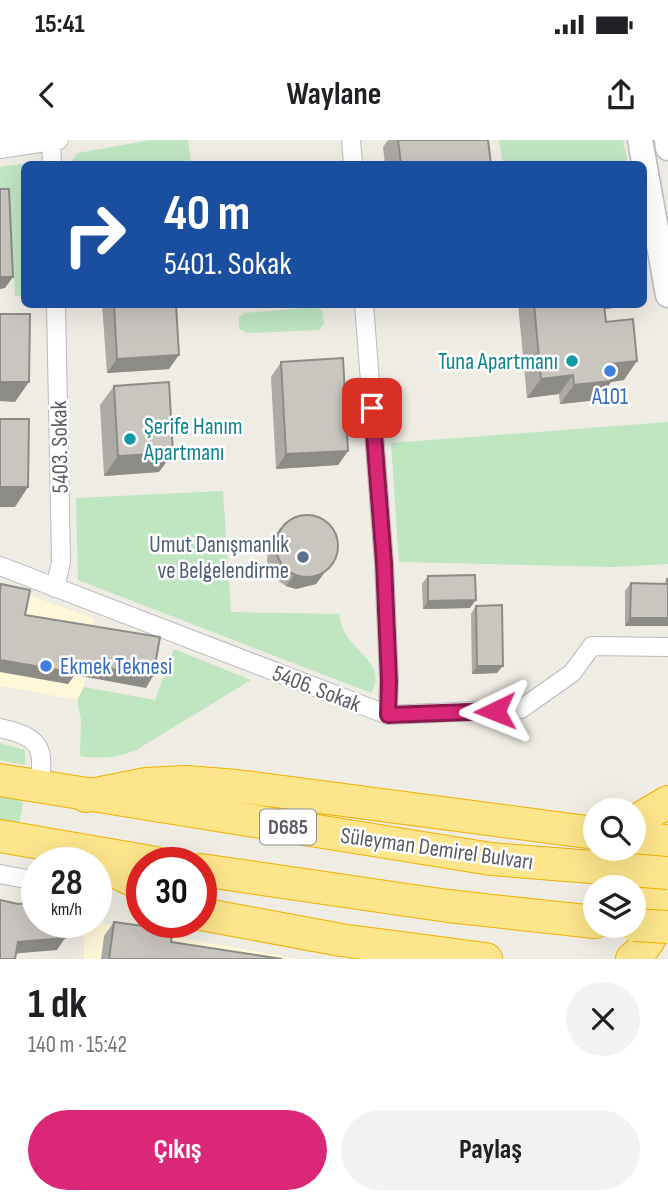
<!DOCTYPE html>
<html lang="tr">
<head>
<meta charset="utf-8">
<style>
  :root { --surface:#fff; --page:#f2f2f2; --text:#202124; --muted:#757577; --accent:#db2777 }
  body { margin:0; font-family:"Sofia Sans Condensed",sans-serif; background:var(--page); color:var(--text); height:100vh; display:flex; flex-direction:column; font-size:26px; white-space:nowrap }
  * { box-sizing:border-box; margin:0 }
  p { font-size:23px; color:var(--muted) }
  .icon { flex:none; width:38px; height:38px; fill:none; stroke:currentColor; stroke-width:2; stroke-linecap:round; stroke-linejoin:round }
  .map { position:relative; height:819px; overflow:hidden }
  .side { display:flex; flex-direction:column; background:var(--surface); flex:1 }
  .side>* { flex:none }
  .banner { position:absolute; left:21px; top:21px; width:626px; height:147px; border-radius:10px; box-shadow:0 7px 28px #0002; background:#1a4fa0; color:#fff; overflow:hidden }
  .tools { position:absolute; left:583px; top:658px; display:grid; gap:14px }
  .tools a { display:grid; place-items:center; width:63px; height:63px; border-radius:50%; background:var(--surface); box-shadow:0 7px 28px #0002; font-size:35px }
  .speed { position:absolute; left:21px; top:707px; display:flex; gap:14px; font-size:35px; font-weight:700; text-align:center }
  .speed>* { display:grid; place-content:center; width:91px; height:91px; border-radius:50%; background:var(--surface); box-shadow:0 7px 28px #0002; line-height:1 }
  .speed small { font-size:18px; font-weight:400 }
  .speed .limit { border:10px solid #d22; background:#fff; color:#111 }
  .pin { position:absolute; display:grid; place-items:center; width:60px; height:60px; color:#fff; margin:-30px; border-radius:14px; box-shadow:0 4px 10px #0006 }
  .me { position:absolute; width:77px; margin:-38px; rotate:268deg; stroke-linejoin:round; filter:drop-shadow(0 0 5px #0008) }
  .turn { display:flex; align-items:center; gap:24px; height:147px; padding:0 28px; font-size:32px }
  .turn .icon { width:91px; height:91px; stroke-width:2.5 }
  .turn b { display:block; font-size:49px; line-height:60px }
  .round { display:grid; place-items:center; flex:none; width:74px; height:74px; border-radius:37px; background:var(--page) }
  .summary { display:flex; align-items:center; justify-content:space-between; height:119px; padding:0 28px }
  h1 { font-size:42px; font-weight:700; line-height:52px }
  .action { display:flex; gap:14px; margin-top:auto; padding:14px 28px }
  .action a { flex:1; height:80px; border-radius:42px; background:var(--accent); color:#fff; font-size:28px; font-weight:700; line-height:80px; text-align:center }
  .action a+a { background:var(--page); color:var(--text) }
  .status { display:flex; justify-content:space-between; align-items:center; height:49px; padding:0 35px; background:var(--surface); direction:ltr }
  .status svg { height:19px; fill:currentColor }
  header { display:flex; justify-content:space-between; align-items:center; height:91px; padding:0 28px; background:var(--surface); font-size:32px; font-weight:700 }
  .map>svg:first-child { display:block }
  .commercial { fill:#fef7d8 }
  .green { fill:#bfe5c1 }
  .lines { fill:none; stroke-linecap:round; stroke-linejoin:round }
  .street-casing { stroke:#b8babf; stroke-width:20 }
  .secondary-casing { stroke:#b9bbc1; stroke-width:27 }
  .highway-casing { stroke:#f0b101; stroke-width:34 }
  .street { stroke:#fff; stroke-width:18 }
  .secondary { stroke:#fff; stroke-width:24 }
  .highway { stroke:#fce58b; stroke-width:32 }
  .highway-bridge-casing { stroke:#f0b101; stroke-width:34; stroke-linecap:butt }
  .highway-bridge { stroke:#fce58b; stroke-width:32 }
  .wall { fill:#adaaa5 }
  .shaded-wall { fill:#8d8b86 }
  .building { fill:#c9c6c0; stroke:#8d8b86; stroke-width:2 }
  .route-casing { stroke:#8e194d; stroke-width:18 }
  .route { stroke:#db2777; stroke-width:12 }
  .culture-dot { fill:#0f9aa8; stroke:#fff; stroke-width:2.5 }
  .shop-dot { fill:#3f7fe0; stroke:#fff; stroke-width:2.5 }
  .service-dot { fill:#5c6f8a; stroke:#fff; stroke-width:2.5 }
  .labels { text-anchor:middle; stroke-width:5; stroke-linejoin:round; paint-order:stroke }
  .shield { fill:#fff; stroke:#8c8e92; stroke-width:2 }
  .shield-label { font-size:21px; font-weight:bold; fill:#5b5e64 }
  .culture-label { font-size:23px; fill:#0d838f; stroke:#fff; text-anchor:end }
  .shop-label { font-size:23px; fill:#366cbe; stroke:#fff }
  .street-label { font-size:23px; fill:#5b5e64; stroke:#fff }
  .service-label { font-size:23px; fill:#4e5e75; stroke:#fff; text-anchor:end }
</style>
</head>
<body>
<div class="status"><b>15:41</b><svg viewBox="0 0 49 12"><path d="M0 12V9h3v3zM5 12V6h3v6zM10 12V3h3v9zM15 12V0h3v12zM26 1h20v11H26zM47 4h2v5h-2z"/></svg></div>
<header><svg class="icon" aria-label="back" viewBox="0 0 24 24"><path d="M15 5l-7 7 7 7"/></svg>Waylane<svg class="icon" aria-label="share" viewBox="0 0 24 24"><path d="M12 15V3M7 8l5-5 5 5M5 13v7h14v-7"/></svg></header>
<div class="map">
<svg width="668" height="819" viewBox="0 0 668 819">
  <rect width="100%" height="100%" fill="#eeece3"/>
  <g class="commercial">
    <path d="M 0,444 L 94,479 L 84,547 L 77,560 L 0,546 Z"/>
    <path d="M 83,782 L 96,782 L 297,819 L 84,819 Z"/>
  </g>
  <g class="green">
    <path d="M 151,0 L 188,0 L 191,24 L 69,24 L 78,13 Z"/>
    <path d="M 499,0 L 623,0 L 628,24 L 503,24 Z"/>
    <path d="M 33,22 L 33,24 L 24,24 L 24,156 L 15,156 L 9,51 L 0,51 L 0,27 Z"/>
    <path d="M 317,167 L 322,171 L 324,184 L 319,190 L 247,193 L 239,189 L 239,177 L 244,173 Z"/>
    <path d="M 668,282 L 668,424 L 614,427 L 399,422 L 391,303 Z"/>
    <path d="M 223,351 L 231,472 L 339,474 C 340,479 341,486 344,491 C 354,512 388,526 371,553 L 78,440 L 76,358 Z"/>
    <path d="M 174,509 L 251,540 L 136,610 C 117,618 100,619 80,616 L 81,580 L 77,560 L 84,547 L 155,560 Z"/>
    <path d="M 0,603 L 25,610 L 25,625 L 0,620 Z"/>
    <path d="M 0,655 L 19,659 L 23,663 L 20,680 L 17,683 L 0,680 Z"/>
  </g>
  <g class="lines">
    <g class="street-casing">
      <g id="street">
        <path d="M 51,0 L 52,24"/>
        <path d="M 351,0 L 353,24"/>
        <path d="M 0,9 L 59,0"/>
        <path d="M 364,164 L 384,423 L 389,541 L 388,575"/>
        <path d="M 0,426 L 388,575 L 521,569 L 572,533 L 592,506 L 668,507"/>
        <path d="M 55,448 L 61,422 L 56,164"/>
        <path d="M 0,588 C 42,597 45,608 39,648"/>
        <path d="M 0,734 L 37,741"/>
      </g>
    </g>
    <g class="secondary-casing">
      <g id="secondary">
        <path d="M 640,0 L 668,155"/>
        <path d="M 667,0 L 668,8"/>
      </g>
    </g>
    <g class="highway-casing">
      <g id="highway">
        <path d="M 0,640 L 491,719"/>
        <path d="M 86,656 L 146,644 L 186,642 L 237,646 L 595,693"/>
        <path d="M 634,682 L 668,662"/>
        <path d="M 0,696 L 156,723"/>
        <path d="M 634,698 L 668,701"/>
        <path d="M 96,722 L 142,745"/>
        <path d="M 201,730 L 448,766 L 595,782"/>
        <path d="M 201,774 L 341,800 L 486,819"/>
        <path d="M 632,819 C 668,791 665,738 634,709"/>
      </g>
    </g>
    <use href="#street" class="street"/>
    <use href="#secondary" class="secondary"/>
    <use href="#highway" class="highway"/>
    <g class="highway-bridge-casing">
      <g id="highway-bridge">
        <path d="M 491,719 L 668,733"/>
        <path d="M 634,785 L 668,787"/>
      </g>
    </g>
    <use href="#highway-bridge" class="highway-bridge"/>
  </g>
  <g class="wall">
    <path d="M 388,0 L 488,0 L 491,24 L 385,24 L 383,7 Z"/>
    <path d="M 102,164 L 176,164 L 169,229 L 107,233 Z"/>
    <path d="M 518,164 L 623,164 L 621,167 L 604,169 L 606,182 L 624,240 L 611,242 L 598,260 L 560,264 L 559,254 L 527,258 Z"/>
    <path d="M 281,222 L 348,311 L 338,325 L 276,329 L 271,237 Z"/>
    <path d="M 114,246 L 159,332 L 104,336 L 100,265 Z"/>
    <path d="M 280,388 L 336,417 L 316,444 L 296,449 L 286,446 L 277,440 L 270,431 L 267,421 L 268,410 L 272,400 Z"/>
    <path d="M 428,436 L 470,468 L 423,469 L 422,444 Z"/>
    <path d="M 667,439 L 668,486 L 625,486 L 625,451 L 631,443 L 664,444 Z"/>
    <path d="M 476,466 L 497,533 L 472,534 L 471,474 Z"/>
    <path d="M 114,782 L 171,802 L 282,819 L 101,819 L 104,796 Z"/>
  </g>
  <g class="shaded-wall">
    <path d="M 0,137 L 13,137 L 5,148 L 0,149 Z"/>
    <path d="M 593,164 L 623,164 L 621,167 L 589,171 Z"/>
    <path d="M 179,215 L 169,229 L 107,233 L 117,219 Z"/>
    <path d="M 637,221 L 624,240 L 611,242 L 598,260 L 560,264 L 574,245 L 610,224 Z"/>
    <path d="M 573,235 L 559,254 L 527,258 L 541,239 Z"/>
    <path d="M 0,242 L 29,242 L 15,262 L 0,261 Z"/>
    <path d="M 348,311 L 338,325 L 276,329 L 286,314 Z"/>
    <path d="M 173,313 L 159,332 L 104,336 L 118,316 Z"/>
    <path d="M 0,347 L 28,347 L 15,367 L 0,367 Z"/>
    <path d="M 336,417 L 316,444 L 296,449 L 286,446 L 294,435 Z"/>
    <path d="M 476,460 L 470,468 L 423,469 L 428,461 Z"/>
    <path d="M 630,478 L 668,478 L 668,486 L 625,486 Z"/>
    <path d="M 0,520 L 78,523 L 153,536 L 146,548 L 75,535 L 68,544 L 0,532 Z"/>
    <path d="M 477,526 L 503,526 L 497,533 L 472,534 Z"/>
    <path d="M 65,798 L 57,810 L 10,814 L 18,802 Z"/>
  </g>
  <g class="building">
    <path d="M 398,0 L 488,0 L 491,24 L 401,24 Z"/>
    <path d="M 0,49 L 9,49 L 13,137 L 0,137 Z"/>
    <path d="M 114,164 L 176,164 L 179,215 L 117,219 Z"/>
    <path d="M 534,164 L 604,164 L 606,182 L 633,179 L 637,221 L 610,224 L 611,241 L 574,245 L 573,235 L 541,239 Z"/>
    <path d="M 0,174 L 30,174 L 29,242 L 0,242 Z"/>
    <path d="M 343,218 L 348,311 L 286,314 L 281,222 Z"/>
    <path d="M 169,242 L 173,313 L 118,316 L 114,246 Z"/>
    <path d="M 0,279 L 29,279 L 28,347 L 0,347 Z"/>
    <circle cx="307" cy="406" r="31"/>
    <path d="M 475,435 L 476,460 L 428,461 L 428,436 Z"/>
    <path d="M 667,439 L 668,439 L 668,478 L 630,478 L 631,443 L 668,444 Z"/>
    <path d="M 1,444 L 30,450 L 25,475 L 160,497 L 153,536 L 78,523 L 76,533 L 0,520 L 0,450 Z"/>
    <path d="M 502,465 L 503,526 L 477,526 L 476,466 Z"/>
    <path d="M 0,760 L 18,764 L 37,762 L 37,782 L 64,782 L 65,798 L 18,802 L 15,819 L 0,819 Z"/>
    <path d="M 114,782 L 173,790 L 171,802 L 282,819 L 109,819 Z"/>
  </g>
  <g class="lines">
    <g class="route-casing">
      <path id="route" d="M 372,268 L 384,423 L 389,541 L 388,575 L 495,571"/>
    </g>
    <use href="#route" class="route"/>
  </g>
  <g class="culture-dot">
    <circle cx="572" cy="221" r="7"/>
    <circle cx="130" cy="299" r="7"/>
  </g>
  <g class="shop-dot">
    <circle cx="610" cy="231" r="7"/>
    <circle cx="46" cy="526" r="7"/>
  </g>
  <circle class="service-dot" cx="303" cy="417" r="7"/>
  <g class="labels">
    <rect class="shield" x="260" y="669.5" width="56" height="35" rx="5"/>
    <g class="shield-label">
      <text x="288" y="694">D685</text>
    </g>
    <g class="culture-label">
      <text x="558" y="229">Tuna Apartmanı</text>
      <text x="144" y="294" text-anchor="start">Şerife Hanım<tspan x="144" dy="26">Apartmanı</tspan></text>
    </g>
    <g class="shop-label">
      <text x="610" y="264">A101</text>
      <text x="60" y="534" text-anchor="start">Ekmek Teknesi</text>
    </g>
    <g class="street-label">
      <text transform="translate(59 307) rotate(-91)" y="8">5403. Sokak</text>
      <text transform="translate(317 548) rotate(21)" y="8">5406. Sokak</text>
      <text transform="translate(437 708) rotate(8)" y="8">Süleyman Demirel Bulvarı</text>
    </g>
    <g class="service-label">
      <text x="289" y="412">Umut Danışmanlık<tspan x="289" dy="26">ve Belgelendirme</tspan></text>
    </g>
  </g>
</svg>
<div class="tools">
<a><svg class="icon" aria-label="search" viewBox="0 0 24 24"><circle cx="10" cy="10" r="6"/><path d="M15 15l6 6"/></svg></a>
<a><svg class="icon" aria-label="layers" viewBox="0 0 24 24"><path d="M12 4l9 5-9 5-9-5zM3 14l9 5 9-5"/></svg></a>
</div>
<div class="speed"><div>28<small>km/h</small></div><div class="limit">30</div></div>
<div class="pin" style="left:372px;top:268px;background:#d93025"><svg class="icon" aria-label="arrive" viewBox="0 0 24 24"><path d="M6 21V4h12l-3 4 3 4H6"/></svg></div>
<svg class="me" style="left:495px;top:571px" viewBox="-20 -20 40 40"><path d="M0-17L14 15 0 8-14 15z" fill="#db2777" stroke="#fff" stroke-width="4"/></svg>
<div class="banner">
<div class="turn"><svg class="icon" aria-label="right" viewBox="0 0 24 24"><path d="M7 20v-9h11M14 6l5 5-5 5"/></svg><div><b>40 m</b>5401. Sokak</div></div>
</div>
</div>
<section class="side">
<div class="summary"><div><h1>1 dk</h1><p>140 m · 15:42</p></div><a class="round"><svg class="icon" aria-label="close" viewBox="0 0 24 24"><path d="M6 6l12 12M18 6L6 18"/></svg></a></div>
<div class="action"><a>Çıkış</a><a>Paylaş</a></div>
</section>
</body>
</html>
